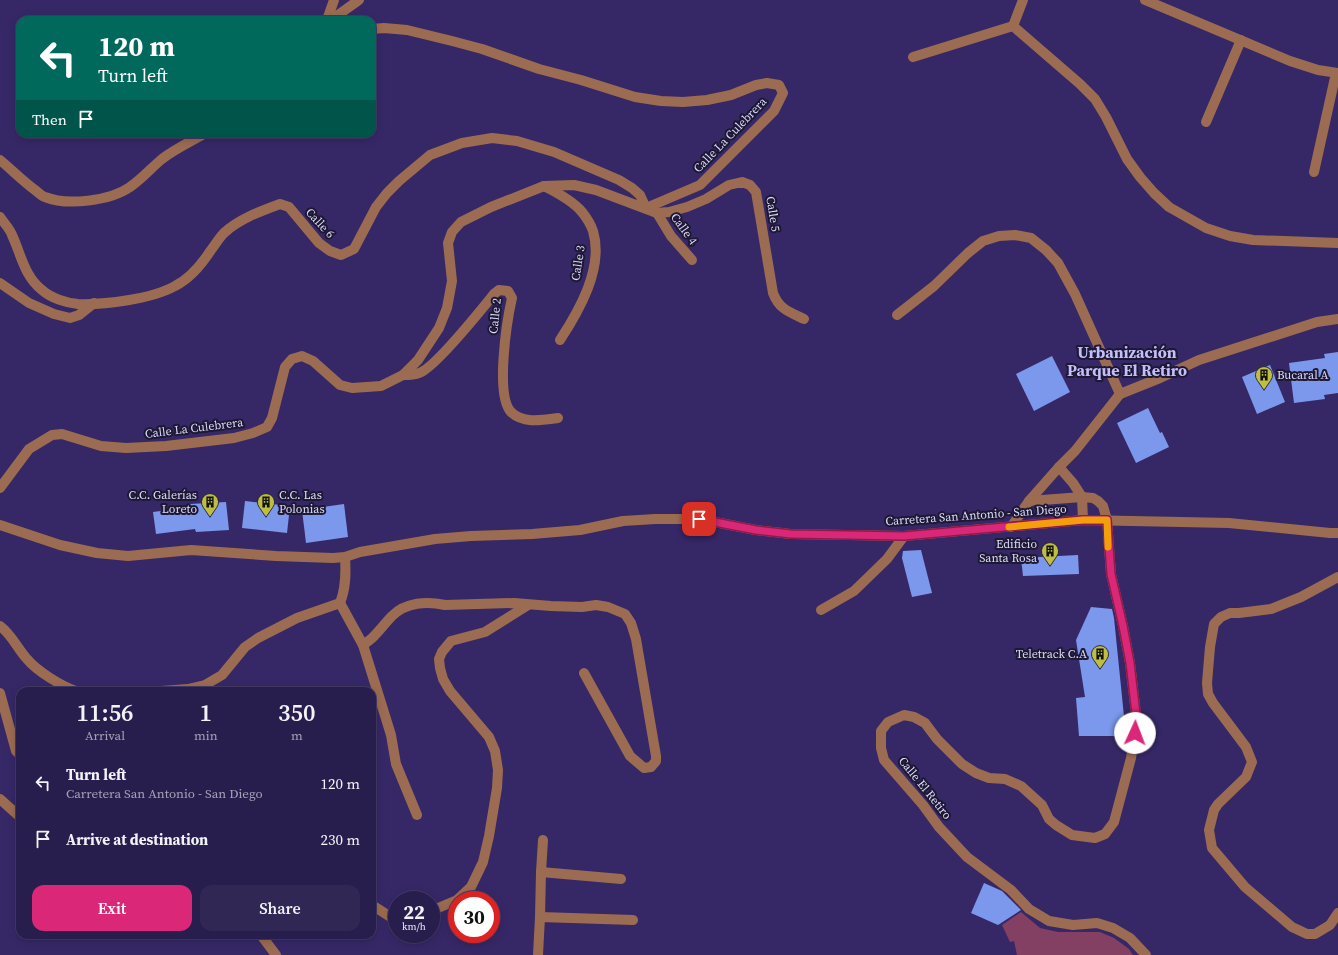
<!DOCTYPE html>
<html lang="en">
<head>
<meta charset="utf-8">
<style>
  :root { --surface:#281e4d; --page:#302754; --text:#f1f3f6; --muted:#a5a2b6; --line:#443c65; --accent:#db2777 }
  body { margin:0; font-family:"Source Serif 4",serif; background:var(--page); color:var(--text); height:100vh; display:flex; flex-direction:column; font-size:15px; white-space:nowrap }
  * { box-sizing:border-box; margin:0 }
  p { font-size:13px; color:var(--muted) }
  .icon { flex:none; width:22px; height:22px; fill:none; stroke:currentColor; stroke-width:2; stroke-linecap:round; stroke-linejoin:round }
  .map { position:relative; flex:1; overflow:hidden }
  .drawer { position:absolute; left:16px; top:687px; width:360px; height:252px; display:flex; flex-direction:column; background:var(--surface); border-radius:12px; box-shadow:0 2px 10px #0003,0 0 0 1px var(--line) }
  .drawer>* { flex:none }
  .hud { position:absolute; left:16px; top:16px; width:360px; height:122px; border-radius:12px; box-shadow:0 2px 10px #0003,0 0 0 1px var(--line); background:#00695c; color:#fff; overflow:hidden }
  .speed { position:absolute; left:388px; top:891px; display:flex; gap:8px; font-size:20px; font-weight:700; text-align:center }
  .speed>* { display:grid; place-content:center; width:52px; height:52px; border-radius:50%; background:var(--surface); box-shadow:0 2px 10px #0003,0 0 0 1px var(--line); line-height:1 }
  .speed small { font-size:10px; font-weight:400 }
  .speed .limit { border:6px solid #d22; background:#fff; color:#111 }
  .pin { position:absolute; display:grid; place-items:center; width:34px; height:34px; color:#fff; margin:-17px; border-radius:8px; box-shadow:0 2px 6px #0006 }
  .me { position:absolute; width:44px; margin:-22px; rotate:2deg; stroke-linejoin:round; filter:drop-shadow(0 0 3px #0008) }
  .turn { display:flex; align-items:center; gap:14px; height:84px; padding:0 16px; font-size:18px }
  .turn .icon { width:52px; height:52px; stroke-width:2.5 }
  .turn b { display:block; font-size:28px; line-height:34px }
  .then { display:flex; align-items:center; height:38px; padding:0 16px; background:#0003; gap:8px; font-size:15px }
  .eta { display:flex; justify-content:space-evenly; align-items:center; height:68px; text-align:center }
  .eta b { font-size:24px; font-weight:600; line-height:28px }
  .cta { display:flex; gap:8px; margin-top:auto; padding:8px 16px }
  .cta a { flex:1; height:46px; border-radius:12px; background:var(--accent); color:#fff; font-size:16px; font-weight:600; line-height:46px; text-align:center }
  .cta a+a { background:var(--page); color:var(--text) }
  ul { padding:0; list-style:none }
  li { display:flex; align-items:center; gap:12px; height:56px; padding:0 16px }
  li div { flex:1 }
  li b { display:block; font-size:15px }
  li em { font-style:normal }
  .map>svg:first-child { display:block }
  .green { fill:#844063 }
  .building { fill:#7c98ed }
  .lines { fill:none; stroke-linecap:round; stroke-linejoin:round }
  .minor { stroke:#9c6c52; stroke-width:10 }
  .route-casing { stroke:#8e194d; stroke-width:10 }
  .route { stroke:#db2777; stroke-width:7 }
  .slow { stroke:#f59e0b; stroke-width:7 }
  .labels { text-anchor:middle; stroke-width:4; stroke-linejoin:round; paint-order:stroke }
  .street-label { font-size:12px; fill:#dddaf9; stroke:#1d1834 }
  .poi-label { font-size:12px; fill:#dddaf9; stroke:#1d1834; text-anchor:end }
  .district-label { font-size:16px; font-weight:bold; fill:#c4befa; stroke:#1d1834 }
</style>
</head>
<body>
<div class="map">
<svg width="1338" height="955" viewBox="0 0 1338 955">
  <rect width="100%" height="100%" fill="#362867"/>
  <path class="green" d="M 1021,912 L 1040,928 L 1058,932 L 1100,932 L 1114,938 L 1129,949 L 1133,955 L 1017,955 L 1014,941 L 1010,942 L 1002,925 Z"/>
  <g class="building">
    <path d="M 1338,352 L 1338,393 L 1324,395 L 1325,399 L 1294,403 L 1289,363 L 1325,358 L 1324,354 Z"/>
    <path d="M 1052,356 L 1070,392 L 1034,411 L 1016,374 Z"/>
    <path d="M 1270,365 L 1285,402 L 1257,414 L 1242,377 Z"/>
    <path d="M 1148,408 L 1160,433 L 1162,432 L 1169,447 L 1136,463 L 1117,423 Z"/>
    <path d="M 245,501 L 290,506 L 287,533 L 242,528 Z"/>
    <path d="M 226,502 L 229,530 L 196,532 L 195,529 L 156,534 L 153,512 L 191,507 L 190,504 Z"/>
    <path d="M 344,504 L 348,537 L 306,543 L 302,510 Z"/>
    <path d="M 921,550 L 932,593 L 912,597 L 902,558 L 903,551 Z"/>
    <path d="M 1078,555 L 1079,574 L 1023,576 L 1021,558 Z"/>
    <path d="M 1091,607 L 1112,609 L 1114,618 L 1126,736 L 1079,736 L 1076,698 L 1085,697 L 1076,640 Z"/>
    <path d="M 984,883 L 1002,891 L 1021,910 L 998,925 L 971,913 Z"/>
  </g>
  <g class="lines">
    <g class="minor">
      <path d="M 1023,0 L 1013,26 L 1080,84 L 1095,99 L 1106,117 L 1127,159 L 1140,177 L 1154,193 L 1169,207 L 1206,228 L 1230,236 L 1253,240 L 1338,243"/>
      <path d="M 1145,0 L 1290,61 L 1318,70 L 1338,73"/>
      <path d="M 327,20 L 334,0"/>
      <path d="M 331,20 L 359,0"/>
      <path d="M 372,29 L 384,28 L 407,30 L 452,41 L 482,49 L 539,69 L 581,80 L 635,97 L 661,101 L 683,102 L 707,100 L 731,95 L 756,85 L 767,83 L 779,85 L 783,93 L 774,111 L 700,185 L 646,208"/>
      <path d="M 913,57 L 1013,26"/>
      <path d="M 1206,122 L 1241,40"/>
      <path d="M 0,160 C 12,170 23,181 35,190 C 38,192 41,196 45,197 C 67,206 110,201 130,187 C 142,179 151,168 162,159 C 175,149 190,142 204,134"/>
      <path d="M 1314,172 L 1336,73"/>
      <path d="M 544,186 C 556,192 573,201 582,212 C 586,217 591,225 593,231 C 604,268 579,311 560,340"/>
      <path d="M 657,213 L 671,236 L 692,260"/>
      <path d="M 0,217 C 4,223 10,229 12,235 C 21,254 24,276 42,290 C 51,298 66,303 78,304 C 104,305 152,299 175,286 C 191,278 202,264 211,250 C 215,245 219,238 224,233 C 239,219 261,211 280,204 L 289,207 L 319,243 L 330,251 L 341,255 L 354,249 L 376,207 L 387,193 L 399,181 L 430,155 L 462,143 L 492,138 L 517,141 L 554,152 L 619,180 L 632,188 L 640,195 L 646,208"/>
      <path d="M 0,283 L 29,303 L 54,314 L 70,318 L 79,315 L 94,303"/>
      <path d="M 897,315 L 934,286 L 968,253 L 983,241 L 999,236 L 1015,235 L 1031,238 L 1046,250 L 1058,263 L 1075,294 L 1120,394"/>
      <path d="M 403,375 C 408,375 414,375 419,373 C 434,369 481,310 494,294 L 499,290 L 508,291 L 512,298 C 507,320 495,395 511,412 C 523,424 543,420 558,418"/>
      <path d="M 1059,467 L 1073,483 L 1082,497 L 1083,520"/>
      <path d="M 0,488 L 29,449 L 52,435 L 62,434 L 101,446 L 126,448 L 166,446 L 234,438 L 253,433 L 267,427 L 272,418 L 285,367 L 292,359 L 302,356 L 313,361 L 340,385 L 352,388 L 381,386 L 403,375 L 418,360 L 439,328 L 447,308 L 452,281 L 448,243 L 452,232 L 461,222 L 491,207 L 544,186 L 574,185 L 596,190 L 657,213 L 669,212 L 687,207 L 706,199 L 729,185 L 742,182 L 750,185 L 756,192 L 773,293 C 779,309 789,312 804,319"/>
      <path d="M 1029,501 L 1082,497 L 1093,498 L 1098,501 L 1103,506 L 1107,520 L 1111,574 L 1123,626 L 1130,663 L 1137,722 L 1131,758 L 1114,822 L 1105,834 L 1095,838 L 1072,835 L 1056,825 L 1049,819 L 1042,805 L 1021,786 L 1005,779 L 989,778 L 976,773 L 962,764 L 937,739 L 925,723 L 914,717 L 904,715 L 888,722 L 881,731 L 881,748 L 884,760 L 923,805 L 939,827 L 967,857 L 1011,890 L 1029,909 L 1049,921 L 1073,925 L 1097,923 L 1113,928 L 1130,938 L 1146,955"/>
      <path d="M 0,525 L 60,545 L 97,553 L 128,556 L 191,550 L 276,556 L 333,558 L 345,557 L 360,552 L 435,539 L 471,536 L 532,534 L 580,530 L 623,521 L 655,519 L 699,519 L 756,530 L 791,534 L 904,536 L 1083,520 L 1229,523 L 1330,533 L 1338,533"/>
      <path d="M 1011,527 L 1029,501 L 1059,467 L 1075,451 L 1120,394 L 1160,378 L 1199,360 L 1317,322 L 1338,319"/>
      <path d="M 1338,577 L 1301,597 L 1271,609 L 1239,613 L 1230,613 L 1221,617 L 1214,624 L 1210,647 L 1207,683 L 1208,694 L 1213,703 L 1246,747 L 1252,762 L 1246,777 L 1218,804 L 1214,810 L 1209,830 L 1212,848 L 1245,887 L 1292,927 L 1307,934 L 1315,934 L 1330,925 L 1338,913"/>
      <path d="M 340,603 L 363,645 L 391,735 L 396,764 L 417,815"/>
      <path d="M 821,610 L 854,591 L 887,559 L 904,536"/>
      <path d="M 0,626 C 12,635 17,648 27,659 C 37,671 61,686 76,691"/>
      <path d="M 363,645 C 367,642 372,639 375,635 C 381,629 386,622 392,616 C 406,602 427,601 445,605 L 514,603 L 551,606 L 582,607 L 596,605 L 608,607 L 625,614 L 631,623 L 636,639 L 656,756 L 656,761 L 651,767 L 644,768 L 630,756 L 584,673"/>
      <path d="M 161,691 L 188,689 L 205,685 L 222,675 L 245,647 L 258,638 L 297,618 L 340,603 C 346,588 346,573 345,557"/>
      <path d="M 0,693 L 16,751 L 20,755"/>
      <path d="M 0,799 L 20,817"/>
      <path d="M 541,872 L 543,840"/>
      <path d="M 372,905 L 389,916 L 397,918"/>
      <path d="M 431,911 L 457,900 L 471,887 L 483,862 L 489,836 L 497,788 L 498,770 L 495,751 L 489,737 L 450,691 L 443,679 L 440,668 L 439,659 L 442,652 L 451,641 L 485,632 L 528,605"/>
      <path d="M 540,917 L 541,872 L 621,879"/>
      <path d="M 261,935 L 276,955"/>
      <path d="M 538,955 L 540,917 L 633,920"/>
    </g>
  </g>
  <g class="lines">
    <g class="route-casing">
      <path id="route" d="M 699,519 L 756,530 L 791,534 L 904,536 L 1083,520 L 1107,520 L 1111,574 L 1123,626 L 1130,663 L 1137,722 L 1135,733"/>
    </g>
    <use href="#route" class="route"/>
    <path class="slow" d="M 1009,527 L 1083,520 L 1107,520 L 1108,547"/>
  </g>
  <defs>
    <g id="building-pin" transform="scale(0.9)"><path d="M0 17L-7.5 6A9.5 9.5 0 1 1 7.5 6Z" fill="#bebf42" stroke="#1d1834"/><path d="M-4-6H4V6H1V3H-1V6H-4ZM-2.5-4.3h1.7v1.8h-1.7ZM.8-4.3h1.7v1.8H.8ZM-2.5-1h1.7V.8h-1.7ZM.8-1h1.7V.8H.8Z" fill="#111"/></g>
  </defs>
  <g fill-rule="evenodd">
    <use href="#building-pin" x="1264" y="375"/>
    <use href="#building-pin" x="210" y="502"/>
    <use href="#building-pin" x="266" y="502"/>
    <use href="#building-pin" x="1050" y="551"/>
    <use href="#building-pin" x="1100" y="654"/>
  </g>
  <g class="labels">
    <g class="street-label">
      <text transform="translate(730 135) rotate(-46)" y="4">Calle La Culebrera</text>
      <text transform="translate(773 214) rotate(81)" y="4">Calle 5</text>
      <text transform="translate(320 223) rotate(47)" y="4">Calle 6</text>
      <text transform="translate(684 229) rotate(54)" y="4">Calle 4</text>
      <text transform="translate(578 263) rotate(-81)" y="4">Calle 3</text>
      <text transform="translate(495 316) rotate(-84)" y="4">Calle 2</text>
      <text transform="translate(194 428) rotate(-7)" y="4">Calle La Culebrera</text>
      <text transform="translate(976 515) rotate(-4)" y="4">Carretera San Antonio - San Diego</text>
      <text transform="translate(925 788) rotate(51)" y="4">Calle El Retiro</text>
    </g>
    <g class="poi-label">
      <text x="1277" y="379" text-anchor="start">Bucaral A</text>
      <text x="197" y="499">C.C. Galerías<tspan x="197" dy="14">Loreto</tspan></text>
      <text x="279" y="499" text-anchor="start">C.C. Las<tspan x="279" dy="14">Polonias</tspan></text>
      <text x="1037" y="548">Edificio<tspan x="1037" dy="14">Santa Rosa</tspan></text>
      <text x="1087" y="658">Teletrack C.A</text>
    </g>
    <g class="district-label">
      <text x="1127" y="358">Urbanización<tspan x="1127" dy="18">Parque El Retiro</tspan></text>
    </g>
  </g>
</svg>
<div class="speed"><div>22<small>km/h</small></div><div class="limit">30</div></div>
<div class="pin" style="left:699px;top:519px;background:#d93025"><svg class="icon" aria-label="arrive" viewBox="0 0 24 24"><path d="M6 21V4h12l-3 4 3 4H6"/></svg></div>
<svg class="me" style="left:1135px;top:733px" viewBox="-20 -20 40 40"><circle r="19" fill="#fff"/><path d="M0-13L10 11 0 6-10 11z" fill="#db2777"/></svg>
<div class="hud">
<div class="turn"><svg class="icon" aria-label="left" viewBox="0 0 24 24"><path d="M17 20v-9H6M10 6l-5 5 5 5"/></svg><div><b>120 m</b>Turn left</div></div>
<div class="then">Then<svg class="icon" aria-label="arrive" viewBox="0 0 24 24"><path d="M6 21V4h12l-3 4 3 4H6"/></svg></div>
</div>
<section class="drawer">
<div class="eta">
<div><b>11:56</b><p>Arrival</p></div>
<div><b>1</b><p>min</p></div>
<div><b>350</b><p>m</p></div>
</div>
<ul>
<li><svg class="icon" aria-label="left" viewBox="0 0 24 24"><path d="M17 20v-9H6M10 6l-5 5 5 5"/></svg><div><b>Turn left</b><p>Carretera San Antonio - San Diego</p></div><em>120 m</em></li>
<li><svg class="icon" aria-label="arrive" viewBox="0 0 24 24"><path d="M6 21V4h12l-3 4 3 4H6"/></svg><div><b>Arrive at destination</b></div><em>230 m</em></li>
</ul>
<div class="cta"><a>Exit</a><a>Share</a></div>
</section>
</div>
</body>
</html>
